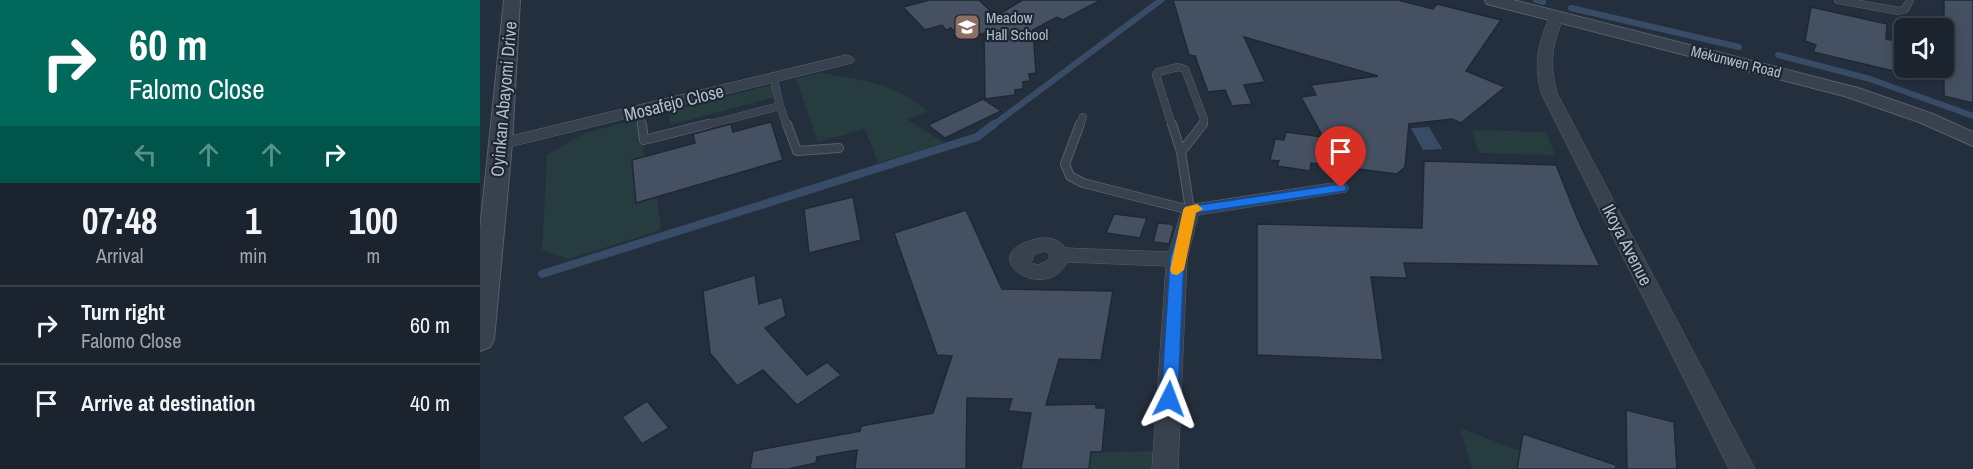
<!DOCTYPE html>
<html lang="en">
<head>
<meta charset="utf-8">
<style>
  :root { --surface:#1b232e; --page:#242b36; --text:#f1f3f6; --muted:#a0a4aa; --line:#39404a }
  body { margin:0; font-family:"Archivo Narrow",sans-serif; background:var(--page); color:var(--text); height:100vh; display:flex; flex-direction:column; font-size:22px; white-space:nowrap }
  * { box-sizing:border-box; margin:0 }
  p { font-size:20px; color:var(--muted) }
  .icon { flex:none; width:33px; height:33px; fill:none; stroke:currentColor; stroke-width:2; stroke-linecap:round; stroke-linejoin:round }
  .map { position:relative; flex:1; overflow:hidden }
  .panel { display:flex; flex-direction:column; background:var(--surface); width:480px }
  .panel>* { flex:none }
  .banner { background:#00695c; color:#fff; overflow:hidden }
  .buttons { position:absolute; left:1414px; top:18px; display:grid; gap:12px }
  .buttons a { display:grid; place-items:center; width:60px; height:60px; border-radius:9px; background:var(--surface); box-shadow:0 3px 15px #0003,0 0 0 2px var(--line); font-size:30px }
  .pin { position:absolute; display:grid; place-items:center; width:51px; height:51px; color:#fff; margin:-62px -26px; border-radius:50% 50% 50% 0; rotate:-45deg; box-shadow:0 0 6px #0007 }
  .pin .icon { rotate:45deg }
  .me { position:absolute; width:66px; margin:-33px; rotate:3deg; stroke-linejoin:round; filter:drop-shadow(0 0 4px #0008) }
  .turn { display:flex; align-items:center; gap:21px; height:126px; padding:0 30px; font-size:27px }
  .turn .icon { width:78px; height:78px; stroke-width:2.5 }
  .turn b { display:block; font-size:42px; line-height:51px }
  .lanes { display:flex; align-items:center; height:57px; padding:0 30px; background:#0003; justify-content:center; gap:30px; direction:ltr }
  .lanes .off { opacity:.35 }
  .eta { display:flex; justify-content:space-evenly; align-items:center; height:102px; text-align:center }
  .eta b { font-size:36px; font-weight:700; line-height:42px }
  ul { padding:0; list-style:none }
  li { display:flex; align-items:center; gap:18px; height:78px; padding:0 30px; border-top:2px solid var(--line) }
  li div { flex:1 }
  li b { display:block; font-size:22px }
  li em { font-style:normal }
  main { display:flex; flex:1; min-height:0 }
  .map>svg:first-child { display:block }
  .green { fill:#263c3f }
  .water { fill:#394c67 }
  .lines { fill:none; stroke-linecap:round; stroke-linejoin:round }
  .stream-far1 { stroke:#394c67; stroke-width:6 }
  .stream { stroke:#394c67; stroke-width:8 }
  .building { fill:#455162; stroke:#1f2835; stroke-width:1.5 }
  .service-far1-casing { stroke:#565f6c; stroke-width:8 }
  .service-casing { stroke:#565f6c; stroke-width:10 }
  .minor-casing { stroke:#565f6c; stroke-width:1 }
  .tertiary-casing { stroke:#565f6c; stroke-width:2 }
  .service-far1 { stroke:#38414e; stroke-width:7 }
  .service { stroke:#38414e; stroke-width:8 }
  .minor { fill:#38414e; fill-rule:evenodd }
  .tertiary { fill:#38414e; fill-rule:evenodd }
  .route { fill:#1a73e8; stroke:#114b97; stroke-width:1.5 }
  .slow { fill:#f59e0b }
  .labels { text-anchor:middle; stroke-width:4.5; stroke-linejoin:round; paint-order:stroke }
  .far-poi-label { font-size:15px; fill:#b4bcc9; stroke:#1d2633; text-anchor:start }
  .far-street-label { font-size:15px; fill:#b4bcc9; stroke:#1d2633 }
  .street-label { font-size:18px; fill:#b4bcc9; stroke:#1d2633 }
</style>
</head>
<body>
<main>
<section class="panel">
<div class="banner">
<div class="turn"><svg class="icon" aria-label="right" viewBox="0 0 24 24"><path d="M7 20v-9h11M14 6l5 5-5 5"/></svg><div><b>60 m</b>Falomo Close</div></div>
<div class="lanes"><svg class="icon off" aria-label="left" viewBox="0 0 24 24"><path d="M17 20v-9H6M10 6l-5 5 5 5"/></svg><svg class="icon off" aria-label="ahead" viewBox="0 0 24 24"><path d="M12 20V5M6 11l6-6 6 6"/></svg><svg class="icon off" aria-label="ahead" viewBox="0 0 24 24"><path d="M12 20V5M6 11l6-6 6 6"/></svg><svg class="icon" aria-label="right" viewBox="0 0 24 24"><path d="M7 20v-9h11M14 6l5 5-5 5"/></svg></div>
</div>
<div class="eta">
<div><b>07:48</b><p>Arrival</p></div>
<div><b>1</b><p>min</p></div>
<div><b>100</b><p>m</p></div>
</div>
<ul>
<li><svg class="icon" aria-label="right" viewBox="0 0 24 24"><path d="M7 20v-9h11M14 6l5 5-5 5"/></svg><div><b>Turn right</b><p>Falomo Close</p></div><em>60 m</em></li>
<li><svg class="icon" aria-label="arrive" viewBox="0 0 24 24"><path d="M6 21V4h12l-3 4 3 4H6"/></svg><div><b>Arrive at destination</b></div><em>40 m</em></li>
</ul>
</section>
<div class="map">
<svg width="1493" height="469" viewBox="0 0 1493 469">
  <rect width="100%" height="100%" fill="#242f3e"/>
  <g class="green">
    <path d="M 340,73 C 380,79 418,84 448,112 L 426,119 L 464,143 L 398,163 L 385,129 L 338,142 L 316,79 Z"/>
    <path d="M 295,84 L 299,96 L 190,125 L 189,111 Z"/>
    <path d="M 161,118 L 164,157 L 177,197 L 181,230 L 89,259 L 62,250 L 67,155 L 105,133 Z"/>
    <path d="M 992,130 L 1066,132 L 1075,155 L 999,153 Z"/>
    <path d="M 980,428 L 1040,451 L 1037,469 L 992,469 Z"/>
    <path d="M 679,451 L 678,469 L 609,469 L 611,452 Z"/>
  </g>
  <path class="water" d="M 949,127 L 962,149 L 943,150 L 931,128 Z"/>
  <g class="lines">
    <g class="stream-far1">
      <path d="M 1056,0 L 1063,2"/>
      <path d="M 1091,8 L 1259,47"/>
      <path d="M 1298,55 L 1390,79 L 1493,116"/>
      <path d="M 512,126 L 681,0"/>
    </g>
    <path class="stream" d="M 62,274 L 497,137 L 514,124"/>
  </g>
  <g class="building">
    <path d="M 449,0 L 499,0 L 516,16 L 541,1 L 538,0 L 621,0 L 583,20 L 577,17 L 553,30 L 556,73 L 549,74 L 550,81 L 543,82 L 543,89 L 535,90 L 535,95 L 505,99 L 504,33 L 482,40 L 471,28 L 466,30 L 462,25 L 445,30 L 423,7 Z"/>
    <path d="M 693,0 L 918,0 L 953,9 L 957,4 L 1021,20 L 986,71 L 1025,87 L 981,123 L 972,119 L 929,124 L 925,167 L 917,174 L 831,163 L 830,171 L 797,166 L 799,161 L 790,160 L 795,139 L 804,140 L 806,132 L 843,137 L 821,97 L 836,95 L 831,85 L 898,76 L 764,37 L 785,82 L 764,85 L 772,104 L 752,106 L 745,90 L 728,92 L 715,56 L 709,55 Z"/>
    <path d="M 1464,0 L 1493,0 L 1493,103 L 1464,96 Z"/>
    <path d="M 1331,7 L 1407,24 L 1406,39 L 1420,42 L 1422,73 L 1333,52 L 1336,45 L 1325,41 Z"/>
    <path d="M 503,99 L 521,111 L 465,138 L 448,125 Z"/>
    <path d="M 291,122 L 303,160 L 156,203 L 152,160 L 215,143 L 213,134 L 251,124 L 253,132 Z"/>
    <path d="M 944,161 L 1076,165 L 1098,220 L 1120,266 L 924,263 L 927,278 L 891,277 L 903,360 L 777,355 L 777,224 L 942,228 Z"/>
    <path d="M 373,197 L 381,240 L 329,253 L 324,209 Z"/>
    <path d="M 486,210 L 522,289 L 633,291 L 621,360 L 579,359 L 566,405 L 616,404 L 616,408 L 626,408 L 622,452 L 611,452 L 609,469 L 541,469 L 551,413 L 528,411 L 532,399 L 487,398 L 486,469 L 375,469 L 377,450 L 337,457 L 336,463 L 308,469 L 270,469 L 273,451 L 380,431 L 381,426 L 453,413 L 472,356 L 457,355 L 414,233 Z"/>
    <path d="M 634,214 L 667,218 L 660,238 L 626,233 Z"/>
    <path d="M 678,223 L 691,224 L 694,227 L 689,244 L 673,242 Z"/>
    <path d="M 275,275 L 279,304 L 302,297 L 306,316 L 285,328 L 327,375 L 347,362 L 361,375 L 317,405 L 283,370 L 257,386 L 230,353 L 223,291 Z"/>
    <path d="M 167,401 L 189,428 L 162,444 L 142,417 Z"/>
    <path d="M 1146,410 L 1194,422 L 1197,469 L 1147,469 Z"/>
    <path d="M 1043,434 L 1136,465 L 1136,469 L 1037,469 Z"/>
  </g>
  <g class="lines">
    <g class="service-far1-casing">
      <g id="service-far1">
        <path d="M 1358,0 L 1419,11 L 1425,9 L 1430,0"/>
        <path d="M 300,106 L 307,126"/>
        <path d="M 160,112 L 162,126"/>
        <path d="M 222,126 L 300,106 L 294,79"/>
        <path d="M 600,126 L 603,117"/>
        <path d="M 692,126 L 676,75 L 678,72 L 698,67 L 705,69 L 724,119 L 723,126"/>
      </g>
    </g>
    <g class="service-casing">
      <g id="service">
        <path d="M 162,124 L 164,140 L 228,124"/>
        <path d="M 307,124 L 317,151 L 359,148"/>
        <path d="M 600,124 L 585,164 L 590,176 L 603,183 L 710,210 L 701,152"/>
        <path d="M 692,124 L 701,152"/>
        <path d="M 701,152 L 723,124"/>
      </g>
    </g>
    <g class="minor-casing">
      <g id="minor">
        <path d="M 1077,12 L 1084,16 C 1072,46 1069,61 1077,93 L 1275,469 L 1249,469 L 1061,93 C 1055,68 1056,50 1066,26 C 1069,19 1069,14 1077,12 Z"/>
        <path d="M 367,55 L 372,57 L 375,60 L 372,63 L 21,149 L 15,148 L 12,144 L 15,140 Z"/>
        <path d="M 860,182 L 866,184 L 869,188 L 866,192 L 718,215 L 707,259 L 698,469 L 672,469 L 686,266 L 587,262 C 566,306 490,255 556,239 C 568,236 578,239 586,248 L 689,252 L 703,206 ZM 566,251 L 570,256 L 567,261 L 558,265 L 551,263 L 554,255 Z"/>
      </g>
    </g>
    <g class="tertiary-casing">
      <g id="tertiary">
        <path d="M 24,0 L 40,0 L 32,144 L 14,340 L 10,347 L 0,351 L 0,229 Z"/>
        <path d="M 1005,0 L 1033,0 L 1378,88 L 1453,114 L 1493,132 L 1493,146 L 1439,122 L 1364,96 L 1007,4 Z"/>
      </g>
    </g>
    <use href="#service-far1" class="service-far1"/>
    <use href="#service" class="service"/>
    <use href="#minor" class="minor"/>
    <use href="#tertiary" class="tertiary"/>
  </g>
  <path class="route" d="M 861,184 L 865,185 L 867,188 L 865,191 L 716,213 L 704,259 L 698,399 L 695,404 L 689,406 L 683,404 L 681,399 L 690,259 L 705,207 Z"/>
  <path class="slow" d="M 717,204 L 723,209 L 716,213 L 704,270 L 697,275 L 692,274 L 690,270 L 703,210 L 705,207 Z"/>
  <defs>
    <g id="school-square" transform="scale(1.35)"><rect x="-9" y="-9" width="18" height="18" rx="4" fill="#8d6e63" stroke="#1d2633"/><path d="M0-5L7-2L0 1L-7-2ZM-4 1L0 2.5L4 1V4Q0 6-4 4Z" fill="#fff"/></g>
  </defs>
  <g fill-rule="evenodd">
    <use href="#school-square" x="487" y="27"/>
  </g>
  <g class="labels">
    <g class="far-poi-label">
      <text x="506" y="23">Meadow<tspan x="506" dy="17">Hall School</tspan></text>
    </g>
    <g class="far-street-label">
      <text transform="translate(1256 62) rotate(14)" y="5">Mekunwen Road</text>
    </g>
    <g class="street-label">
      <text transform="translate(24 99) rotate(-85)" y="6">Oyinkan Abayomi Drive</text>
      <text transform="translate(194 103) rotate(-14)" y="6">Mosafejo Close</text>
      <text transform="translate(1147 245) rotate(63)" y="6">Ikoya Avenue</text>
    </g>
  </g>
</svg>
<div class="buttons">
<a><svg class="icon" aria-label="sound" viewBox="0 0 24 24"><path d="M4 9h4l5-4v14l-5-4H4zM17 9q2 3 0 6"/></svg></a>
</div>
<div class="pin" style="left:861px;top:188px;background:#d93025"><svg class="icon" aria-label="arrive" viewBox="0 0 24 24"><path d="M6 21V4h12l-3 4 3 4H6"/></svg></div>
<svg class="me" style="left:689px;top:399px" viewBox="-20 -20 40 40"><path d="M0-17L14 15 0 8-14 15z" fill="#1a73e8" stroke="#fff" stroke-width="4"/></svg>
</div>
</main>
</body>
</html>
